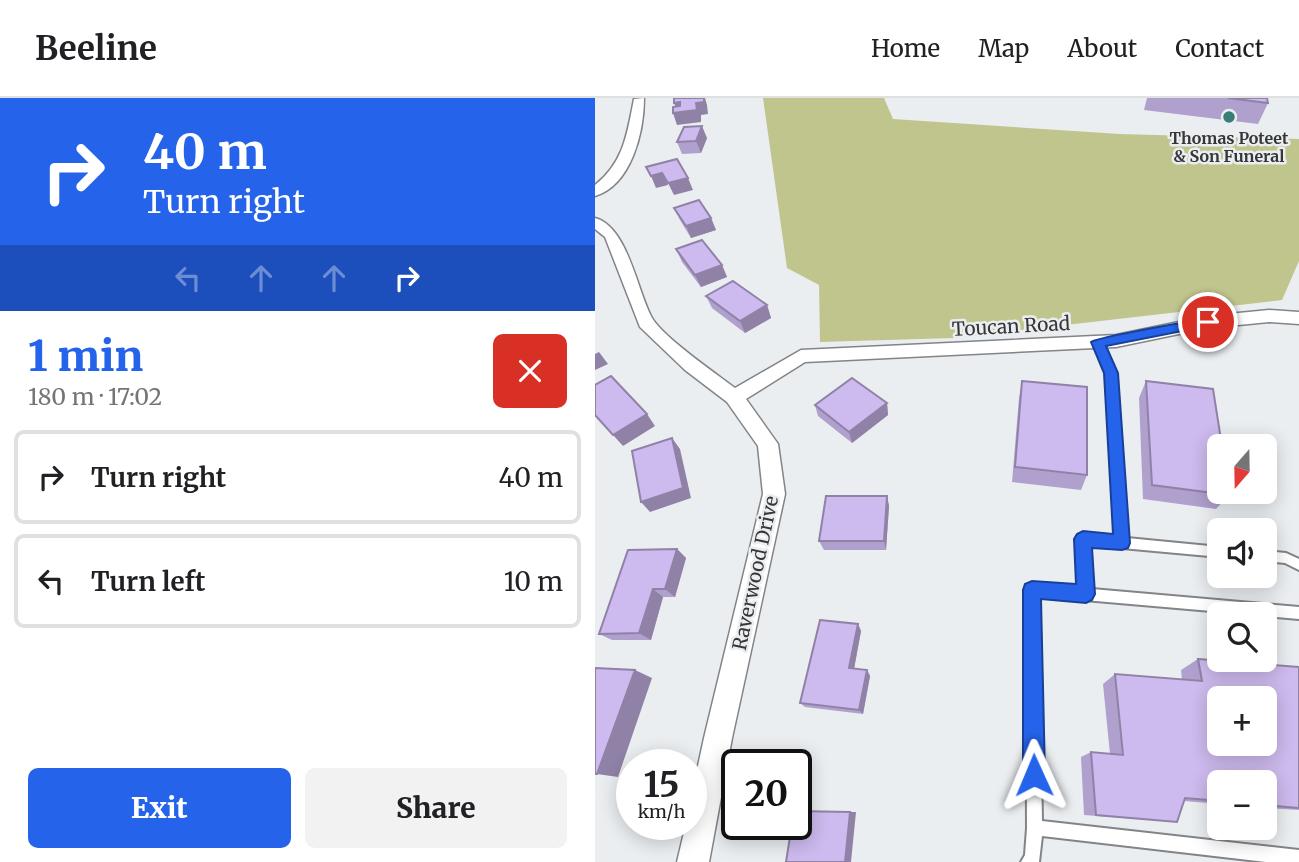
<!DOCTYPE html>
<html lang="en">
<head>
<meta charset="utf-8">
<style>
  :root { --surface:#fff; --page:#f2f2f2; --text:#202124; --muted:#757577; --line:#e0e0e0; --accent:#2563eb }
  body { margin:0; font-family:Merriweather,serif; background:var(--page); color:var(--text); height:100vh; display:flex; flex-direction:column; font-size:26px; white-space:nowrap }
  * { box-sizing:border-box; margin:0 }
  p { font-size:23px; color:var(--muted) }
  .icon { flex:none; width:38px; height:38px; fill:none; stroke:currentColor; stroke-width:2; stroke-linecap:round; stroke-linejoin:round }
  .map { position:relative; flex:1; overflow:hidden }
  .sheet { display:flex; flex-direction:column; background:var(--surface); width:595px }
  .sheet>* { flex:none }
  .banner { background:#2563eb; color:#fff; overflow:hidden }
  .needle { width:46px; rotate:200deg }
  .tools { position:absolute; left:612px; top:336px; display:grid; gap:14px }
  .tools a { display:grid; place-items:center; width:70px; height:70px; border-radius:10px; background:var(--surface); box-shadow:0 4px 18px #0003; font-size:35px }
  .speed { position:absolute; left:21px; top:651px; display:flex; gap:14px; font-size:35px; font-weight:700; text-align:center }
  .speed>* { display:grid; place-content:center; width:91px; height:91px; border-radius:50%; background:var(--surface); box-shadow:0 4px 18px #0003; line-height:1 }
  .speed small { font-size:18px; font-weight:400 }
  .speed .limit { border:4px solid #111; border-radius:10px; background:#fff; color:#111 }
  .pin { position:absolute; display:grid; place-items:center; width:60px; height:60px; color:#fff; margin:-30px; border:4px solid #fff; border-radius:50%; box-shadow:0 2px 7px #0007 }
  .me { position:absolute; width:77px; margin:-38px; rotate:359deg; stroke-linejoin:round; filter:drop-shadow(0 0 5px #0008) }
  .turn { display:flex; align-items:center; gap:24px; height:147px; padding:0 28px; font-size:32px }
  .turn .icon { width:91px; height:91px; stroke-width:2.5 }
  .turn b { display:block; font-size:49px; line-height:60px }
  .lanes { display:flex; align-items:center; height:66px; padding:0 28px; background:#0003; justify-content:center; gap:35px; direction:ltr }
  .lanes .off { opacity:.35 }
  .round { display:grid; place-items:center; flex:none; width:74px; height:74px; border-radius:10px; background:var(--page) }
  .head { display:flex; align-items:center; justify-content:space-between; height:119px; padding:0 28px }
  h1 { font-size:42px; font-weight:800; line-height:52px; color:var(--accent) }
  .cta { display:flex; gap:14px; margin-top:auto; padding:14px 28px }
  .cta a { flex:1; height:80px; border-radius:10px; background:var(--accent); color:#fff; font-size:28px; font-weight:800; line-height:80px; text-align:center }
  .cta a+a { background:var(--page); color:var(--text) }
  ul { padding:0; list-style:none }
  li { display:flex; align-items:center; gap:21px; height:94px; margin:0 14px 10px; padding:0 14px; border:4px solid var(--line); border-radius:10px }
  li div { flex:1 }
  li b { display:block; font-size:26px }
  li em { font-style:normal }
  header { display:flex; align-items:center; gap:42px; box-sizing:border-box; height:98px; padding:0 35px; background:var(--surface); border-bottom:2px solid var(--line) }
  header strong { font-size:33px }
  nav { display:flex; gap:38px; margin-inline-start:auto; font-size:24px }
  main { display:flex; flex:1; min-height:0 }
  .map>svg:first-child { display:block }
  .forest { fill:#c0c58e }
  .lines { fill:none; stroke-linecap:round; stroke-linejoin:round }
  .lane-casing { stroke:#828487; stroke-width:4 }
  .street-casing { stroke:#828487; stroke-width:3 }
  .lane { fill:#fff; fill-rule:evenodd }
  .street { fill:#fff; fill-rule:evenodd }
  .wall { fill:#b0a0cd }
  .shaded-wall { fill:#9082a7 }
  .building { fill:#cdbaee; stroke:#9082a7; stroke-width:2; fill-rule:evenodd }
  .route { fill:#2563eb; stroke:#184099; stroke-width:2 }
  .poi-dot { fill:#377e74; stroke:#ebeef1; stroke-width:2.5 }
  .labels { text-anchor:middle; stroke-width:5; stroke-linejoin:round; paint-order:stroke }
  .far-poi-label { font-size:16px; font-weight:bold; fill:#353637; stroke:#ebeef1 }
  .street-label { font-size:19px; fill:#353637; stroke:#ebeef1 }
</style>
</head>
<body>
<header>
<strong>Beeline</strong>
<nav><a>Home</a><a>Map</a><a>About</a><a>Contact</a></nav>
</header>
<main>
<section class="sheet">
<div class="banner">
<div class="turn"><svg class="icon" aria-label="right" viewBox="0 0 24 24"><path d="M7 20v-9h11M14 6l5 5-5 5"/></svg><div><b>40 m</b>Turn right</div></div>
<div class="lanes"><svg class="icon off" aria-label="left" viewBox="0 0 24 24"><path d="M17 20v-9H6M10 6l-5 5 5 5"/></svg><svg class="icon off" aria-label="ahead" viewBox="0 0 24 24"><path d="M12 20V5M6 11l6-6 6 6"/></svg><svg class="icon off" aria-label="ahead" viewBox="0 0 24 24"><path d="M12 20V5M6 11l6-6 6 6"/></svg><svg class="icon" aria-label="right" viewBox="0 0 24 24"><path d="M7 20v-9h11M14 6l5 5-5 5"/></svg></div>
</div>
<div class="head"><div><h1>1 min</h1><p>180 m · 17:02</p></div><a class="round" style="background:#d93025;color:#fff"><svg class="icon" aria-label="close" viewBox="0 0 24 24"><path d="M6 6l12 12M18 6L6 18"/></svg></a></div>
<ul>
<li><svg class="icon" aria-label="right" viewBox="0 0 24 24"><path d="M7 20v-9h11M14 6l5 5-5 5"/></svg><div><b>Turn right</b></div><em>40 m</em></li>
<li><svg class="icon" aria-label="left" viewBox="0 0 24 24"><path d="M17 20v-9H6M10 6l-5 5 5 5"/></svg><div><b>Turn left</b></div><em>10 m</em></li>
</ul>
<div class="cta"><a>Exit</a><a>Share</a></div>
</section>
<div class="map">
<svg width="704" height="764" viewBox="0 0 704 764">
  <rect width="100%" height="100%" fill="#ebeef1"/>
  <path class="forest" d="M 168,0 L 289,0 L 298,21 L 525,36 L 704,41 L 704,163 L 687,202 L 359,240 L 225,244 L 224,187 L 192,170 Z"/>
  <g class="lines">
    <g class="lane-casing">
      <g id="lane">
        <path d="M 502,241 L 506,244 L 521,275 L 532,440 L 625,449 L 625,459 L 494,447 L 497,491 L 704,509 L 704,521 L 670,518 L 670,516 L 651,516 L 443,498 L 447,723 L 704,752 L 704,764 L 671,764 L 447,738 L 444,764 L 426,764 L 430,757 L 432,730 L 431,492 L 433,488 L 437,486 L 485,490 L 482,441 L 484,437 L 488,436 L 521,439 L 511,275 L 498,244 Z"/>
        <path d="M 670,453 L 691,455 L 704,461 L 704,472 L 690,465 L 670,463 Z"/>
      </g>
    </g>
    <g class="street-casing">
      <g id="street">
        <path d="M 49,0 C 49,33 37,87 0,98 L 0,87 C 29,64 32,36 39,1 Z"/>
        <path d="M 0,120 C 33,129 42,193 57,220 C 68,239 120,275 140,290 L 206,252 L 521,237 L 613,218 L 674,212 L 704,214 L 704,226 L 674,224 L 613,230 L 521,249 L 210,264 L 151,301 L 183,346 L 190,396 L 137,640 L 114,764 L 82,764 L 91,726 L 96,726 L 96,700 L 109,640 L 168,396 L 163,348 L 132,304 L 90,272 L 45,229 L 10,139 L 0,131 Z"/>
      </g>
    </g>
    <use href="#lane" class="lane"/>
    <use href="#street" class="street"/>
  </g>
  <g class="wall">
    <path d="M 552,0 L 672,0 L 673,5 L 663,26 L 549,12 Z"/>
    <path d="M 112,40 L 106,55 L 87,56 L 82,44 Z"/>
    <path d="M 79,110 L 116,120 L 121,132 L 96,140 L 85,122 Z"/>
    <path d="M 81,151 L 127,167 L 132,179 L 106,189 L 87,164 Z"/>
    <path d="M 111,198 L 172,207 L 176,220 L 150,235 L 117,210 Z"/>
    <path d="M 427,283 L 492,377 L 486,392 L 417,384 L 424,300 Z"/>
    <path d="M 551,283 L 634,397 L 621,411 L 548,401 L 544,300 Z"/>
    <path d="M 292,305 L 293,317 L 257,345 L 223,318 L 220,307 Z"/>
    <path d="M 292,398 L 294,408 L 291,452 L 229,452 L 224,443 Z"/>
    <path d="M 82,451 L 91,460 L 80,499 L 68,499 L 56,542 L 17,542 L 4,536 Z"/>
    <path d="M 263,526 L 266,533 L 259,571 L 272,572 L 275,578 L 268,616 L 210,609 L 205,605 Z"/>
    <path d="M 603,561 L 704,569 L 704,712 L 670,710 L 670,684 L 625,684 L 625,706 L 589,703 L 582,724 L 489,717 L 486,659 L 496,654 L 515,656 L 508,586 L 520,576 L 587,582 L 586,572 Z"/>
  </g>
  <g class="shaded-wall">
    <path d="M 109,0 L 110,0 L 112,7 L 113,16 L 106,17 L 106,24 L 82,27 L 78,15 L 83,15 L 79,5 L 101,5 Z"/>
    <path d="M 107,28 L 112,40 L 106,55 L 101,43 Z"/>
    <path d="M 67,75 L 73,87 L 61,90 L 56,78 Z"/>
    <path d="M 93,80 L 98,92 L 79,97 L 73,85 Z"/>
    <path d="M 116,120 L 121,132 L 96,140 L 91,128 Z"/>
    <path d="M 127,167 L 132,179 L 106,189 L 100,177 Z"/>
    <path d="M 172,207 L 176,220 L 150,235 L 145,223 Z"/>
    <path d="M 4,254 L 13,266 L 0,272 L 0,256 Z"/>
    <path d="M 292,305 L 293,317 L 257,345 L 254,334 Z"/>
    <path d="M 52,316 L 60,328 L 28,348 L 18,337 Z"/>
    <path d="M 77,340 L 85,351 L 96,400 L 55,414 L 46,404 Z"/>
    <path d="M 292,398 L 294,408 L 291,452 L 289,443 Z"/>
    <path d="M 82,451 L 91,460 L 80,499 L 70,491 Z"/>
    <path d="M 58,491 L 68,499 L 56,542 L 44,535 Z"/>
    <path d="M 263,526 L 266,533 L 258,576 L 254,570 Z"/>
    <path d="M 40,572 L 57,580 L 23,679 L 2,676 Z"/>
    <path d="M 272,572 L 275,578 L 268,616 L 264,612 Z"/>
    <path d="M 255,714 L 261,714 L 256,764 L 250,764 Z"/>
  </g>
  <g class="building">
    <path d="M 79,0 L 109,0 L 109,4 L 101,5 L 102,12 L 78,15 L 78,9 L 85,8 L 85,4 L 79,5 Z"/>
    <path d="M 633,0 L 672,0 L 673,5 Z"/>
    <path d="M 107,28 L 101,43 L 82,44 L 89,29 Z"/>
    <path d="M 82,61 L 93,80 L 73,85 L 67,75 L 56,78 L 51,69 Z"/>
    <path d="M 104,102 L 116,120 L 91,128 L 79,110 Z"/>
    <path d="M 107,142 L 127,167 L 100,177 L 81,151 Z"/>
    <path d="M 138,183 L 172,207 L 145,223 L 111,198 Z"/>
    <path d="M 16,278 L 52,316 L 18,337 L 0,317 L 0,287 Z"/>
    <path d="M 257,280 L 292,305 L 254,334 L 220,307 Z"/>
    <path d="M 427,283 L 492,289 L 492,377 L 420,369 Z"/>
    <path d="M 551,283 L 618,291 L 627,348 L 625,348 L 625,394 L 634,394 L 634,397 L 557,387 Z"/>
    <path d="M 77,340 L 88,390 L 46,404 L 37,353 Z"/>
    <path d="M 231,398 L 292,398 L 289,443 L 224,443 Z"/>
    <path d="M 82,451 L 70,491 L 58,491 L 44,535 L 4,536 L 33,452 Z"/>
    <path d="M 225,522 L 263,526 L 254,570 L 272,572 L 264,612 L 205,605 Z"/>
    <path d="M 603,561 L 704,569 L 704,710 L 670,707 L 670,684 L 625,684 L 625,703 L 590,700 L 582,724 L 501,717 L 496,654 L 528,657 L 520,576 L 607,583 ZM 625,600 L 670,600 L 670,646 L 625,646 Z"/>
    <path d="M 0,570 L 40,572 L 2,676 L 0,676 Z"/>
    <path d="M 201,713 L 255,714 L 250,764 L 191,764 L 197,726 L 201,726 Z"/>
  </g>
  <path class="route" d="M 613,220 L 618,221 L 618,227 L 511,248 L 523,275 L 535,445 L 533,450 L 527,452 L 497,450 L 500,496 L 497,502 L 491,505 L 446,501 L 450,677 L 447,685 L 439,688 L 431,685 L 428,677 L 428,492 L 430,486 L 437,483 L 481,486 L 479,441 L 482,436 L 488,433 L 518,436 L 509,275 L 496,244 C 501,239 597,223 613,220 Z"/>
  <circle class="poi-dot" cx="634" cy="19" r="7"/>
  <g class="labels">
    <g class="far-poi-label">
      <text x="634" y="46">Thomas Poteet<tspan x="634" dy="18">&amp; Son Funeral</tspan></text>
    </g>
    <g class="street-label">
      <text transform="translate(416 228) rotate(-3)" y="7">Toucan Road</text>
      <text transform="translate(160 475) rotate(-78)" y="7">Raverwood Drive</text>
    </g>
  </g>
</svg>
<div class="tools">
<a><svg class="needle" viewBox="-14 -14 28 28"><path d="M0-13l5 13h-10z" fill="#e53935"/><path d="M0 13l5-13h-10z" fill="#757577"/></svg></a>
<a><svg class="icon" aria-label="sound" viewBox="0 0 24 24"><path d="M4 9h4l5-4v14l-5-4H4zM17 9q2 3 0 6"/></svg></a>
<a><svg class="icon" aria-label="search" viewBox="0 0 24 24"><circle cx="10" cy="10" r="6"/><path d="M15 15l6 6"/></svg></a>
<a>+</a>
<a>−</a>
</div>
<div class="speed"><div>15<small>km/h</small></div><div class="limit">20</div></div>
<div class="pin" style="left:613px;top:224px;background:#d93025"><svg class="icon" aria-label="arrive" viewBox="0 0 24 24"><path d="M6 21V4h12l-3 4 3 4H6"/></svg></div>
<svg class="me" style="left:439px;top:677px" viewBox="-20 -20 40 40"><path d="M0-17L14 15 0 8-14 15z" fill="#2563eb" stroke="#fff" stroke-width="4"/></svg>
</div>
</main>
</body>
</html>
